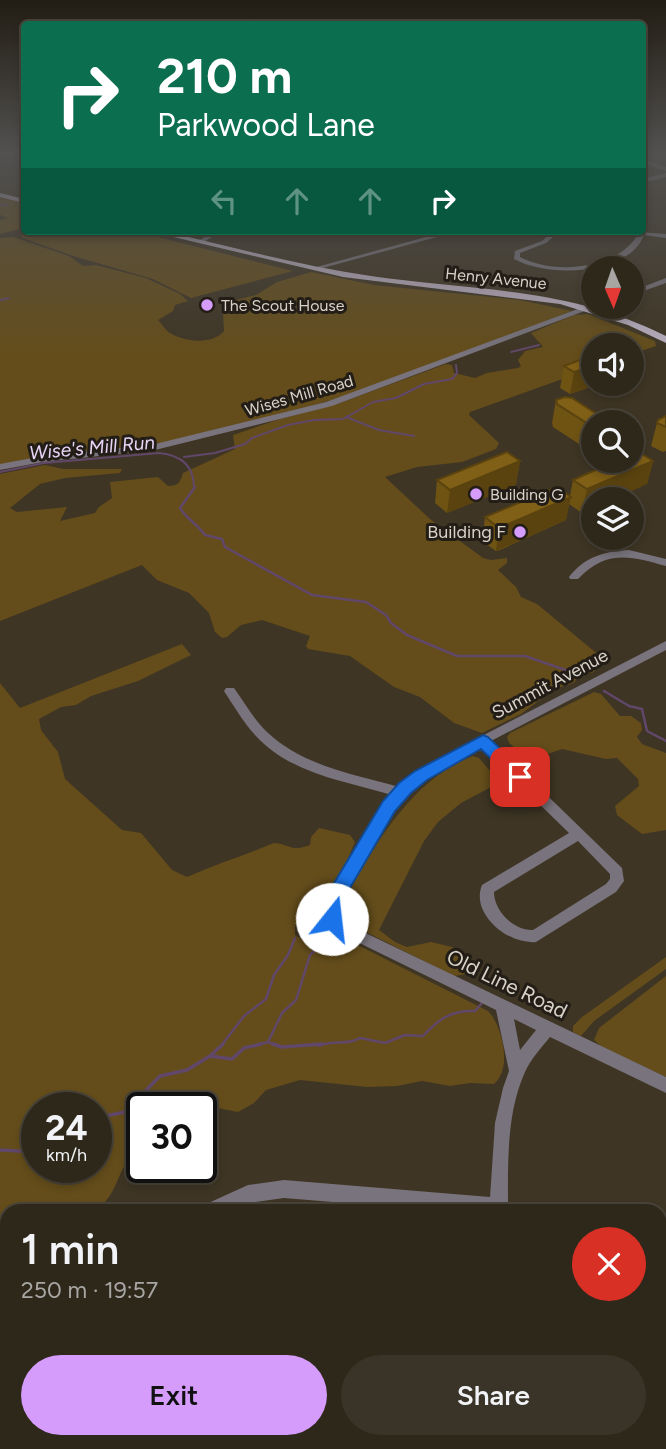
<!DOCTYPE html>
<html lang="en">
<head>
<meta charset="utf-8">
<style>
  :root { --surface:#2e281b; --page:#3a3428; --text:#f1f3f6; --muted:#a7a6a3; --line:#49443a; --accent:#d59cfb }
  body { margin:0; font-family:Figtree,sans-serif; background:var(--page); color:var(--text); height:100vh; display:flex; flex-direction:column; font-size:26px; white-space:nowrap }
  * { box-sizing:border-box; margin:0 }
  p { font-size:23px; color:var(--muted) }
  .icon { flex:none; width:38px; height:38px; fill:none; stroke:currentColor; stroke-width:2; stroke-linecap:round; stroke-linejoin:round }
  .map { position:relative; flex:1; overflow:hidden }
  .side { position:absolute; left:0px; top:1204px; width:667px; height:245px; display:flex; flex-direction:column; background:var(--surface); border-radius:21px 21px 0 0; box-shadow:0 4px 10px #0003,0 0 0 2px var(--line) }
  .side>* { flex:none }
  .top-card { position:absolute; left:21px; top:21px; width:625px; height:214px; border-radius:7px; box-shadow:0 4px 10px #0003,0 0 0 2px var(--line); background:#0b6e4f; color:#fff; overflow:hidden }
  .needle { width:46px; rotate:178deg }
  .fabs { position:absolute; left:581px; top:256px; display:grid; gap:14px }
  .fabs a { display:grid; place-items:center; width:63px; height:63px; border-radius:50%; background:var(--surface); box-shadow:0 4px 10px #0003,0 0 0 2px var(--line); font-size:35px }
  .speed { position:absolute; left:21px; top:1092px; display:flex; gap:14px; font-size:35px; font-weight:700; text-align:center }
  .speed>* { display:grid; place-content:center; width:91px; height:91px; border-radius:50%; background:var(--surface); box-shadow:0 4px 10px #0003,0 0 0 2px var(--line); line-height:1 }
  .speed small { font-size:18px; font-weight:400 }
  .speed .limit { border:4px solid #111; border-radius:10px; background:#fff; color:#111 }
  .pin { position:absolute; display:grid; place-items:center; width:60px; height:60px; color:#fff; margin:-30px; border-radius:14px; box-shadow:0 4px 10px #0006 }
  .me { position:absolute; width:77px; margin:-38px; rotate:16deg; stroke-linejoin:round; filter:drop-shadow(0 0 5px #0008) }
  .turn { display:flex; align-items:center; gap:24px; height:147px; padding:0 21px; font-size:32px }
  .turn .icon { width:91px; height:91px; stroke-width:2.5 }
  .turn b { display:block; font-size:49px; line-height:60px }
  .lanes { display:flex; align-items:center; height:66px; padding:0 21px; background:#0003; justify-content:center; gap:35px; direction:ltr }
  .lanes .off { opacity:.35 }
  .round { display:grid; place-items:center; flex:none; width:74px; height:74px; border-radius:37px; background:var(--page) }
  .summary { display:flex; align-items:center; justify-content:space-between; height:119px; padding:0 21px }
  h1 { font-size:42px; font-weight:600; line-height:52px }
  .cta { display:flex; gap:14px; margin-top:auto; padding:14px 21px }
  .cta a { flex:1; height:80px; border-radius:42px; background:var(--accent); color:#111; font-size:28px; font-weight:600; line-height:80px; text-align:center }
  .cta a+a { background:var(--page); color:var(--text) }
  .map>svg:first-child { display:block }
  .green { fill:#644d1b; fill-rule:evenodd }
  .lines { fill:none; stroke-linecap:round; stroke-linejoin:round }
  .stream-far2 { stroke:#614769; stroke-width:2 }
  .stream-far1 { stroke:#614769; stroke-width:2.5 }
  .stream { stroke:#614769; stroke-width:3.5 }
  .minor { fill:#78737c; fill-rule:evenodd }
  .major { fill:#b9afc0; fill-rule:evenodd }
  .wall { fill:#6e5313 }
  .shaded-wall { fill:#5a430f }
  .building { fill:#806016; stroke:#5a430f; stroke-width:2 }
  .route { fill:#1a73e8; stroke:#114b97; stroke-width:2 }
  .poi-dot { fill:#d59cfb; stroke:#221d16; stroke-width:2.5 }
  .labels { text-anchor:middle; stroke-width:6; stroke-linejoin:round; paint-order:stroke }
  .far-street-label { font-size:16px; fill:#d8d2c8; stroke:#221d16 }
  .far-poi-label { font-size:16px; fill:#d8d2c8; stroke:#221d16; text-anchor:start }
  .poi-label { font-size:18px; fill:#d8d2c8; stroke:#221d16; text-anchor:end }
  .street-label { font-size:18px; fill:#d8d2c8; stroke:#221d16 }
  .water-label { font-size:19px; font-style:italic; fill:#e8d4f6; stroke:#221d16 }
  .near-street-label { font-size:21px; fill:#d8d2c8; stroke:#221d16 }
</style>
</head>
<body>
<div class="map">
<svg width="666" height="1449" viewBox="0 0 666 1449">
  <rect width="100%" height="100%" fill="#3e3524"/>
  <g class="green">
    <path d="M 0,197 L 24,203 L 24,228 L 0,234 L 0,220 L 8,218 L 0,215 Z"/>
    <path d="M 31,231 L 134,231 L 293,271 L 191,298 L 153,279 L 73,256 L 23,238 L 21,235 Z"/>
    <path d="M 13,237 L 69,256 L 83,266 L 96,265 L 146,278 L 180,294 L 188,301 L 175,305 L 173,311 L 158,320 C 162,324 165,330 170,333 C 185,342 212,345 224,331 L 223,313 L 231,301 L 256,295 L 277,282 L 311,272 L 374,285 L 520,300 L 572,311 L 352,394 L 301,409 L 163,443 L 53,455 L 0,465 L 0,238 Z"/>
    <path d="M 588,314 L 655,341 L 656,346 L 635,353 L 632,358 L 632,345 L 593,345 L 593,368 L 470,412 L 469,415 L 499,443 L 496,449 L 462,462 L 417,467 L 385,477 L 430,519 L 483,558 L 491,560 L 507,558 L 507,563 L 498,570 L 516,587 L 521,597 L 537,604 L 606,661 L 592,673 L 581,672 L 574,683 L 554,689 L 521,714 L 482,733 L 454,723 L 420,697 L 394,687 L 350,656 L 308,649 L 306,646 L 310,636 L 262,620 L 241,625 L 227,637 L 222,638 L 215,632 L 209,613 L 189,593 L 157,580 L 142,565 L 0,621 L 0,474 L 45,465 L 63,469 L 122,469 L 120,473 L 65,478 L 40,484 L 10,508 L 17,512 L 67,507 L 60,521 L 95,513 L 99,507 L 112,498 L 110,482 L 158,477 L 168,486 C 179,486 180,482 183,473 L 235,449 L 233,435 L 280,419 L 337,404 L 446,364 L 452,365 L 454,373 L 475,378 L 487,373 L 518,368 L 521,366 L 518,360 L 525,351 L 543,347 L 531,333 L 574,315 Z"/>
    <path d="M 182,644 L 191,655 L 138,681 L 91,696 L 76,705 L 61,707 L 39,719 L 41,730 L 58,752 L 65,779 L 122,830 L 141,833 L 172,870 L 187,877 C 216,864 245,855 274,843 C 292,845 291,852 310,845 L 311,837 L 319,828 L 350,835 L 355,842 L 346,863 L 320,906 L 295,926 L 295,935 L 302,939 L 336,934 L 488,1011 C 502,1025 513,1069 494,1084 L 470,1083 L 450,1086 L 422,1081 L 397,1086 L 367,1087 L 300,1080 L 266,1090 L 254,1103 L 238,1112 L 202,1105 L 197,1108 L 142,1108 L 142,1156 L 126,1163 C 115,1181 114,1200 93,1211 L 7,1211 L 7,1308 L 0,1311 L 0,683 L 20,708 ZM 37,1108 L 96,1108 L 96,1167 L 37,1167 Z"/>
    <path d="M 594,692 L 601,694 L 620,716 L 631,716 L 641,723 L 642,730 L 637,737 L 642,744 L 666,753 L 666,830 L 642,834 L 617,815 L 615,806 L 639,786 L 638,779 L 617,758 L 606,759 L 562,749 L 530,760 L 509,743 L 507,737 L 510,733 Z"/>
    <path d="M 473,756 L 479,758 L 497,779 L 495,785 L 461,803 L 438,822 L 424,841 L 379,930 L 395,942 L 407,947 L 431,942 L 452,947 L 469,963 L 467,974 L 454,976 L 354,926 L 344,910 C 346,895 354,882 361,870 C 388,824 421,776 473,756 Z"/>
    <path d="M 666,957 L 666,969 L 594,1021 L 581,1036 L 573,1032 L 573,1026 L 582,1017 Z"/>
    <path d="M 666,976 L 666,1077 L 602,1047 L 594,1040 L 599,1028 Z"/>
    <path d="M 0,1361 L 7,1364 L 9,1449 L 0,1449 Z"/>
  </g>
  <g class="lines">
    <g class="stream-far2">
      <path d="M 0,205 L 7,204"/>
      <path d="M 0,300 L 9,298"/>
      <path d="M 511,352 L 539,345"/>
      <path d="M 346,417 L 379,430 L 414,436"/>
      <path d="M 184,457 L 215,453 L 245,444 L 252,438 L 288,425 L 314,420 L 343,419 L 373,402 L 396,398 L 424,384 L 452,379 L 457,373 L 456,365"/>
      <path d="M 0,472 L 44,463 L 159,453 C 181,455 194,466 194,488"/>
    </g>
    <g class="stream-far1">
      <path d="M 195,487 L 180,508 C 186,518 197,524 205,535 L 222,539 L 225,547 L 312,595 L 366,602 L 386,615 L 391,623 L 407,635 L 457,656 L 525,656 L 580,675"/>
      <path d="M 604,691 L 629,706 L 642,709 L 647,731 L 666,741"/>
      <path d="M 268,1042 L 282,1013 L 296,1000 L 310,955 L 324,942"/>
      <path d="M 221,1046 L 244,1016 L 266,999 L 274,975 L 288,955 L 295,938"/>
      <path d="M 254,1046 L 268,1042 L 278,1046"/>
      <path d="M 319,1046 C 333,1039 347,1046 360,1038 L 385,1043 L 405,1035 L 423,1036 C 439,1019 451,1010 475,1011 L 482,1003"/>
    </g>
    <g class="stream">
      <path d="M 273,1044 L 282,1047 L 322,1044"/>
      <path d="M 210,1056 L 223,1044"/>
      <path d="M 96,1118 L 125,1112 L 160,1076 L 187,1070 L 210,1056 L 232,1059 L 244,1048 L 261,1044"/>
      <path d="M 0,1150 L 37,1152"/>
    </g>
    <g class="minor">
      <path d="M 10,152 L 22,152 L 0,158 L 0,154 Z"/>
      <path d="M 642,159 L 666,167 L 666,171 L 642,163 Z"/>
      <path d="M 666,173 L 666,177 L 642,183 L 642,179 Z"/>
      <path d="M 214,231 L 222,231 L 202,243 L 197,242 Z"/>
      <path d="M 448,231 L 459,231 L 319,269 L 313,268 Z"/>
      <path d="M 553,231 L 560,231 L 546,243 L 520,253 L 520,257 C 553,275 618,270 638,234 L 627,231 L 666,234 L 666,238 L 644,235 C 642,240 639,245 635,249 C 609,275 545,276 514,259 L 515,251 L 542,241 Z"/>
      <path d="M 666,278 L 666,283 L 632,295 L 632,291 Z"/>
      <path d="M 591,304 L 598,306 L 332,406 L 155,450 L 43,462 L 0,470 L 0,464 L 43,456 L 155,444 L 326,402 Z"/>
      <path d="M 629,550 L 666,559 L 666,566 C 631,556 606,549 578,579 L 570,579 L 569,577 C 584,557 605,551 629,550 Z"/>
      <path d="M 666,641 L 666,650 L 491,741 L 622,868 L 624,881 L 616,892 L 536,942 C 509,945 470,914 482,885 L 569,833 L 481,747 C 459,758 426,775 408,793 C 384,818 348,881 337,914 L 339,918 L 351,926 L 666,1077 L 666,1093 L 550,1037 C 541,1048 531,1059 525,1072 C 506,1114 508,1166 508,1211 L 441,1211 L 284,1198 L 249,1203 L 230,1211 L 201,1211 L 204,1205 L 248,1185 L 284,1180 L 490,1197 L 495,1123 L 503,1088 L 509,1071 L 496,1010 L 341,934 L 329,926 L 323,914 C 335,877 367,825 392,795 C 345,781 290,774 255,735 C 243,722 234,706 224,691 L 226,688 L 234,688 C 245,703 254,720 267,732 C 303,766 353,774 399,787 L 443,756 ZM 578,841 L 610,874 L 610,879 L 606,884 L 533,930 C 514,931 494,911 494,892 ZM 514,1019 L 536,1030 L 520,1050 Z"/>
      <path d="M 660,1274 L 666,1276 L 666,1294 L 660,1292 Z"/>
      <path d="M 117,1442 L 137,1442 L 139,1449 L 119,1449 Z"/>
      <path d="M 550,1442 L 570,1442 L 573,1449 L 553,1449 Z"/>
    </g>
    <g class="major">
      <path d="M 0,193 L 24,199 L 24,203 L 0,197 Z"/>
      <path d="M 148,231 L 163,231 C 232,247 301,266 371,276 C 476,291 569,287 666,336 L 666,343 L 628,325 L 560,304 L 343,277 Z"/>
    </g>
  </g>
  <g class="wall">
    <path d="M 564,366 L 593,383 L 602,383 L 570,394 L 560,388 Z"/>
    <path d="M 556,400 L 593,422 L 593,453 L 553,427 L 552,423 Z"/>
    <path d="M 666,416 L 666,451 L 663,452 L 651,446 L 657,423 Z"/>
    <path d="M 520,461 L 516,484 L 514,486 L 447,513 L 435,503 L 437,480 Z"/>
    <path d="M 653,461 L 647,484 L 593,499 L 593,509 L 582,513 L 569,504 L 566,520 L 500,550 L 496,551 L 482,541 L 485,517 L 570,496 L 573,480 Z"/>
  </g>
  <g class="shaded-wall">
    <path d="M 593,366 L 593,383 L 602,383 L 570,394 L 574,372 Z"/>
    <path d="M 520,461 L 516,484 L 514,486 L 447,513 L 450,490 Z"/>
    <path d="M 653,461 L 647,484 L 615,499 L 593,499 L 593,509 L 582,513 L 587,489 Z"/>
    <path d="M 571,497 L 566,520 L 496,551 L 499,528 Z"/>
  </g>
  <g class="building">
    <path d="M 593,355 L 593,366 L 574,372 L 564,366 Z"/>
    <path d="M 565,397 L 572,398 L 609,422 L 593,422 L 593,427 L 557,404 L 556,400 Z"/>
    <path d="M 666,416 L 666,427 L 657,423 L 658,420 Z"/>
    <path d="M 507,452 L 520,461 L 450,490 L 437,480 Z"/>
    <path d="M 639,452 L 653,461 L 587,489 L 573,480 L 618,460 L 632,460 L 632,454 Z"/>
    <path d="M 557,487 L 571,497 L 499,528 L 485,517 Z"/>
  </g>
  <linearGradient id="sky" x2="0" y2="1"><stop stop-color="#221d14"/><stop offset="0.43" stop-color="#525150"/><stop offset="1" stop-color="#525150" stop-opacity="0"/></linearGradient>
  <rect width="666" height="355" fill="url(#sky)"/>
  <path class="route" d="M 483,735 L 488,737 L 526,773 L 529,777 L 526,782 L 515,782 L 481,749 L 427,780 L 411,793 L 395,811 L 344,898 L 339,924 L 332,927 L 325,924 L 321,909 L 327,895 L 383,801 L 399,783 L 415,771 Z"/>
  <g class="poi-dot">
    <circle cx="207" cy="305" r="7"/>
    <circle cx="476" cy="494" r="7"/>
    <circle cx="520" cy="532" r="7"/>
  </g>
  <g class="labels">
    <g class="far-street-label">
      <text transform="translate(496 278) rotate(6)" y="6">Henry Avenue</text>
      <text transform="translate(299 395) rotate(-16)" y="6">Wises Mill Road</text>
    </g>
    <g class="far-poi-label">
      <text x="221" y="311">The Scout House</text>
      <text x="490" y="500">Building G</text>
    </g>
    <g class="poi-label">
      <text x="506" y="538">Building F</text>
    </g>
    <g class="street-label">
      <text transform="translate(550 684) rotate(-28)" y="6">Summit Avenue</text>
    </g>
    <g class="water-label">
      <text transform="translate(92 447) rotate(-5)" y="7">Wise's Mill Run</text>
    </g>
    <g class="near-street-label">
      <text transform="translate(507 984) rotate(26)" y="7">Old Line Road</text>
    </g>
  </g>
</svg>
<div class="fabs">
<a><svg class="needle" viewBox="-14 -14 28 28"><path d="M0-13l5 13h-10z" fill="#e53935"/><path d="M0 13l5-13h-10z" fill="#a7a6a3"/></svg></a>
<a><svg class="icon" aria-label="sound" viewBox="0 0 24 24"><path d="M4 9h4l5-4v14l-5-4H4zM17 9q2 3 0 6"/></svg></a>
<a><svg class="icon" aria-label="search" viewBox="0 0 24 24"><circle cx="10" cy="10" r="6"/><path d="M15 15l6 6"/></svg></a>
<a><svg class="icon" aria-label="layers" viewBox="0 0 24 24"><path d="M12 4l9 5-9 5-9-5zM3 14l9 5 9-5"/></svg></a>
</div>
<div class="speed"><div>24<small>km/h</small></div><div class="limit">30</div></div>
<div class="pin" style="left:520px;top:777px;background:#d93025"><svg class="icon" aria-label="arrive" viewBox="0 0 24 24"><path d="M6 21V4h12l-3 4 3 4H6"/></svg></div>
<svg class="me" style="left:332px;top:919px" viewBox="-20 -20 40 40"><circle r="19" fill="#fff"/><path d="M0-13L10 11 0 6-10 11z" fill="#1a73e8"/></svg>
<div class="top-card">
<div class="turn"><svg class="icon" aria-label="right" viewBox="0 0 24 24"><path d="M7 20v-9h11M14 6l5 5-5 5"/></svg><div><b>210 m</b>Parkwood Lane</div></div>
<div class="lanes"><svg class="icon off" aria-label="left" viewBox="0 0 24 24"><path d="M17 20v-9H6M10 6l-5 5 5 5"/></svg><svg class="icon off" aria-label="ahead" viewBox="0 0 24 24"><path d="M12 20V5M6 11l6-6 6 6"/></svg><svg class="icon off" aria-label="ahead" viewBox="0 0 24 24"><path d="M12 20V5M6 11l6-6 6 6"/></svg><svg class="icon" aria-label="right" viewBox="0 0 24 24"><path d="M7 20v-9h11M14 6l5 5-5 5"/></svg></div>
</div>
<section class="side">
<div class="summary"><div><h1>1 min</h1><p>250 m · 19:57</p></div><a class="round" style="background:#d93025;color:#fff"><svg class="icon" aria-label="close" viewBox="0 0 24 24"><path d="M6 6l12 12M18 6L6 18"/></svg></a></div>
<div class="cta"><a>Exit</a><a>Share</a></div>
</section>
</div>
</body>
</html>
